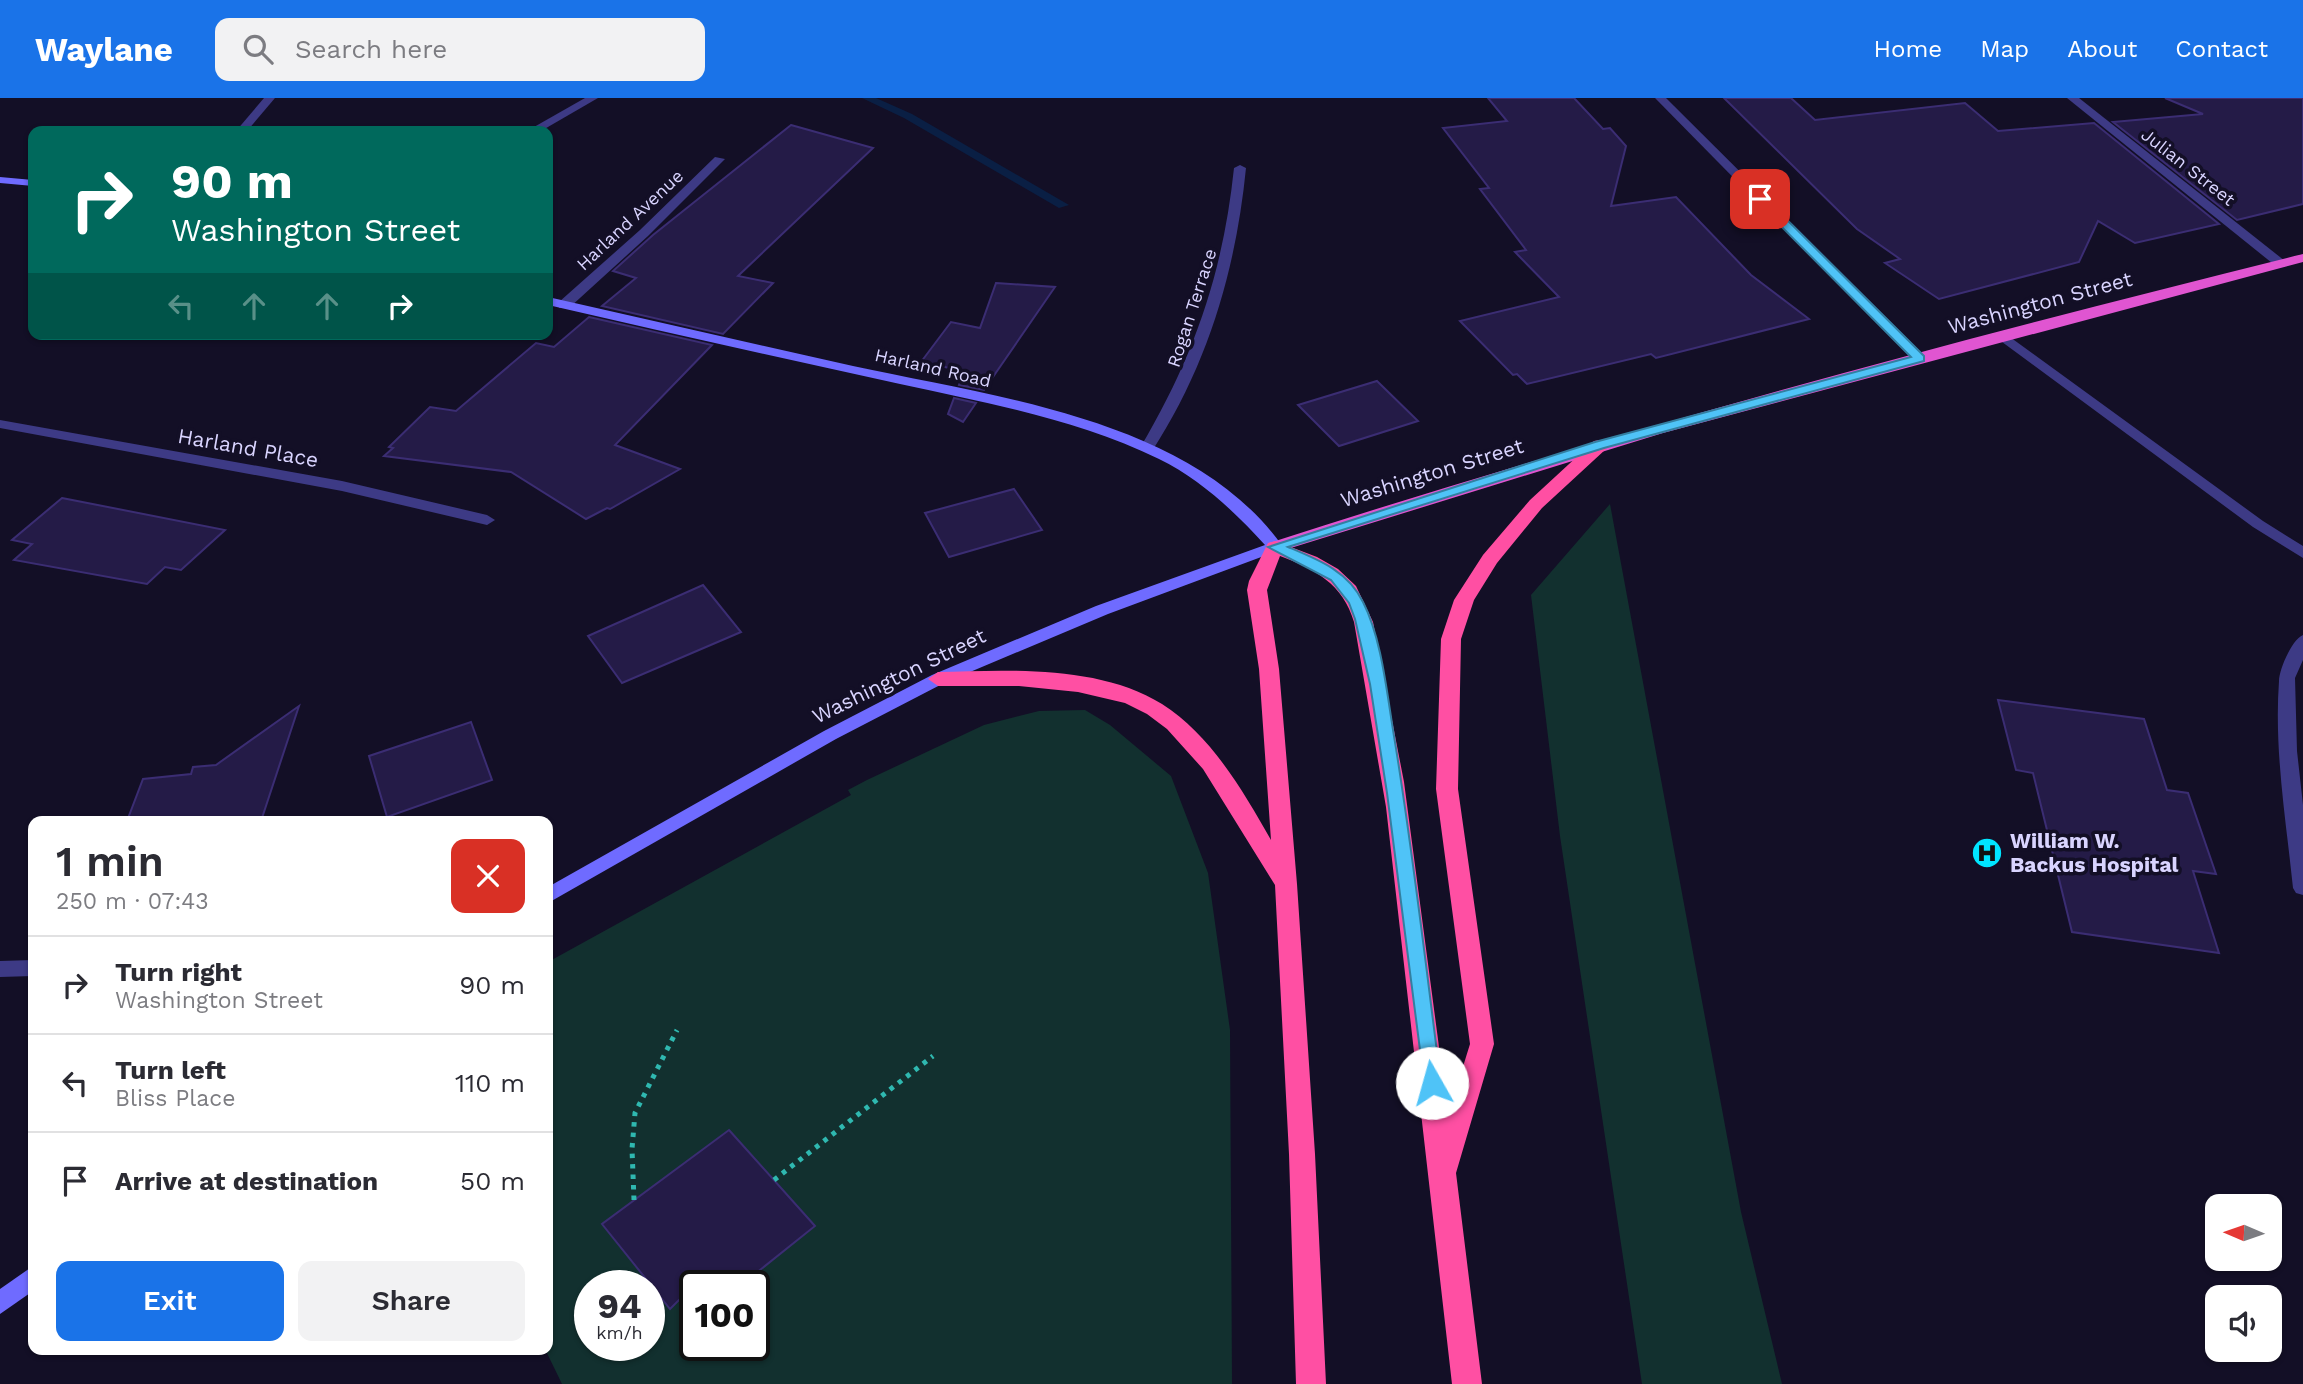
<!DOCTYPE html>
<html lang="en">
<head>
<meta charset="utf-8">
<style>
  :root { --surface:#fff; --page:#f2f2f3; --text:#2b2b33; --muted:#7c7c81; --line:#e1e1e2; --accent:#1a73e8 }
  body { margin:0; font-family:"Work Sans",sans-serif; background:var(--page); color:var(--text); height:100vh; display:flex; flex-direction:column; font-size:26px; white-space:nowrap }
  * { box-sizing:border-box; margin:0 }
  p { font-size:23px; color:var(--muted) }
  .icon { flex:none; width:38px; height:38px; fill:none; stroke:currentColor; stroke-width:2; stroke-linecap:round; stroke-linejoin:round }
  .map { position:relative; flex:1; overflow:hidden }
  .drawer { position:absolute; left:28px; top:718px; width:525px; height:539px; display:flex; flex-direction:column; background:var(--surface); border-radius:14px; box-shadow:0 2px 5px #0004 }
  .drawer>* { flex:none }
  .guide { position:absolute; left:28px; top:28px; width:525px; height:214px; border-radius:14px; box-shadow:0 2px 5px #0004; background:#00695c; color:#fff; overflow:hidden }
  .needle { width:46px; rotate:272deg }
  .tools { position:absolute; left:2205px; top:1096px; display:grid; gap:14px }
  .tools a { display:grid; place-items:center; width:77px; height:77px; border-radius:14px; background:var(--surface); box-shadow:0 2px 5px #0004; font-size:35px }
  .speed { position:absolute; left:574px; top:1172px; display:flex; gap:14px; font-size:35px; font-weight:700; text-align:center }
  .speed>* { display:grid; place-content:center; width:91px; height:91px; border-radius:50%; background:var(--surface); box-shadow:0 2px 5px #0004; line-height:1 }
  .speed small { font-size:18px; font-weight:400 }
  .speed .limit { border:4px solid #111; border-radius:10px; background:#fff; color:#111 }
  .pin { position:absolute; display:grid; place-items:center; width:60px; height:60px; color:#fff; margin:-30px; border-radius:14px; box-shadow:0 4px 10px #0006 }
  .me { position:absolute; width:77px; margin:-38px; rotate:353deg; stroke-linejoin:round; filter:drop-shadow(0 0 5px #0008) }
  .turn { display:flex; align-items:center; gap:24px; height:147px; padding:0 28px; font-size:32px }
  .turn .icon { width:91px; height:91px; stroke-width:2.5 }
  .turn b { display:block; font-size:49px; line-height:60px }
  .lanes { display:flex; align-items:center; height:66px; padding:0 28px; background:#0003; justify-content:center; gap:35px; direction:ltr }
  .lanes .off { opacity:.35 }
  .round { display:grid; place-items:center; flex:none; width:74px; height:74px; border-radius:14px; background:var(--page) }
  .summary { display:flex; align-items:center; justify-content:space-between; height:119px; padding:0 28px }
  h1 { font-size:42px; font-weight:600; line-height:52px }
  .cta { display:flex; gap:14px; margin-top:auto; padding:14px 28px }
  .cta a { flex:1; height:80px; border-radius:14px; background:var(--accent); color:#fff; font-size:28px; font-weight:600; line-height:80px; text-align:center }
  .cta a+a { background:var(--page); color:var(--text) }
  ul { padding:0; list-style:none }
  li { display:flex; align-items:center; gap:21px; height:98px; padding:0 28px; border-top:2px solid var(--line) }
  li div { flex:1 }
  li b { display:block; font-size:26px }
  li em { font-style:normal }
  header { display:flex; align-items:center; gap:42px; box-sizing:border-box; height:98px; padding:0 35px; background:var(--accent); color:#fff }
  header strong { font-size:33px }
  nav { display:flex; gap:38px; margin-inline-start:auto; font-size:24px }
  .search { width:490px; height:63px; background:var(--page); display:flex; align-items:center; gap:18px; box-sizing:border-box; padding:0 24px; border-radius:14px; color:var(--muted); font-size:26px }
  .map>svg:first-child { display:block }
  .green { fill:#12302f; fill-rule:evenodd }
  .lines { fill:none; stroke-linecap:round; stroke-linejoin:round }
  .stream { fill:#0a1f44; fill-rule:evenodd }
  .building { fill:#241b47; stroke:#3b2d73; stroke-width:2 }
  .path { stroke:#2fb8b0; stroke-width:5; stroke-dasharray:4.5 6; stroke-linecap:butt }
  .service { fill:#3d3a85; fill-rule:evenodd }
  .minor { fill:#3d3a85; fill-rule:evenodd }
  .tertiary { fill:#3d3a85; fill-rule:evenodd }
  .secondary { fill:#6f6bff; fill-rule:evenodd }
  .trunk { fill:#e055d1; fill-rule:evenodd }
  .motorway { fill:#ff4fa3; fill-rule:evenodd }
  .route { fill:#4fc3f7; stroke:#337fa1; stroke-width:2 }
  .labels { text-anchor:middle; stroke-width:7; stroke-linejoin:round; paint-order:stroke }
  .far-street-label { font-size:18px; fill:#d9d4ff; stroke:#130f26 }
  .street-label { font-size:21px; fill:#d9d4ff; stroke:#130f26 }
  .poi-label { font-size:21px; font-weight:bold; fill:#d9d4ff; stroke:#130f26; text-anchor:start }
</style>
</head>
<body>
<header>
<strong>Waylane</strong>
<div class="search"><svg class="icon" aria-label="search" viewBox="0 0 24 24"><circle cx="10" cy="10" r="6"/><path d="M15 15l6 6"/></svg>Search here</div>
<nav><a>Home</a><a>Map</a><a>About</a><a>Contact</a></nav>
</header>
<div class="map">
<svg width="2303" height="1286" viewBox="0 0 2303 1286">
  <rect width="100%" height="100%" fill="#130f26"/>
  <g class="green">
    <path d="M 1610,406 L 1741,1114 L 1782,1286 L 1642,1286 L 1560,738 L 1531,497 Z"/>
    <path d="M 1085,612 L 1110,627 L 1171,678 L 1208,775 L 1230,932 L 1232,1286 L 562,1286 L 545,1251 L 548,864 L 851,697 L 848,692 L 867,682 L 984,627 L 1039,613 ZM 590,1188 L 649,1188 L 649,1248 L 590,1248 ZM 695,1188 L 754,1188 L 754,1248 L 695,1248 Z"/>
  </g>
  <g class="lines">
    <path class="stream" d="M 862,0 L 876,0 L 912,16 L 1069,107 L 1059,110 L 904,20 Z"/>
  </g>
  <g class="building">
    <path d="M 1488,0 L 1574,0 L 1603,31 L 1610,30 L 1626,48 L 1611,108 L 1676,99 L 1751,177 L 1809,221 L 1656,260 L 1651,256 L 1527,286 L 1517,276 L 1513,277 L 1460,223 L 1559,199 L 1515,154 L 1526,152 L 1480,91 L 1489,90 L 1443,30 L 1507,23 Z"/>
    <path d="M 1724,0 L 1791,0 L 1815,22 L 1965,5 L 1998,33 L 2094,25 L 2219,126 L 2135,145 L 2098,123 L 2079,164 L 1939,201 L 1885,165 L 1900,161 L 1857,131 Z"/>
    <path d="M 2165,0 L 2303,0 L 2303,106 L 2237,122 L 2113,24 L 2203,16 Z"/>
    <path d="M 791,27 L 873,50 L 738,178 L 773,185 L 723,236 L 602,208 L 636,180 L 613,173 L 653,137 Z"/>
    <path d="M 996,185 L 1055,189 L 984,292 L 959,287 L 964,273 L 921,264 L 951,224 L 980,230 Z"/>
    <path d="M 589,219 L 712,247 L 615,347 L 680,371 L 610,411 L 607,410 L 586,421 L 511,374 L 384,358 L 393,350 L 389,349 L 430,309 L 456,313 L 536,245 L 554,249 Z"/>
    <path d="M 1377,283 L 1418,323 L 1339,348 L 1298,307 Z"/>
    <path d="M 954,300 L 976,305 L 963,324 L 948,316 Z"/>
    <path d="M 1014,391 L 1042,432 L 949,459 L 925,415 Z"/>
    <path d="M 62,400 L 225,432 L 181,472 L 165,469 L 147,486 L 14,462 L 32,446 L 12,442 Z"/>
    <path d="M 703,487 L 741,534 L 622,585 L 588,538 Z"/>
    <path d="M 1998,602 L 2144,621 L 2167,692 L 2188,695 L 2216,776 L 2193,773 L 2219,855 L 2072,834 L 2033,675 L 2016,672 Z"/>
    <path d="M 299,608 L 261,723 L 127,723 L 143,681 L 191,676 L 193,669 L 216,667 Z"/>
    <path d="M 471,624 L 492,682 L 387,719 L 369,658 Z"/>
    <path d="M 729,1032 L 815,1128 L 740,1188 L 693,1188 L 670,1211 L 602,1126 Z"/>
  </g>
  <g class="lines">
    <g class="path">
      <path d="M 774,1082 L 933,958"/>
      <path d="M 634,1102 L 632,1051 L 635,1015 L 677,932"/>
    </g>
    <g class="service">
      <path d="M 2003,234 L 2263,423 L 2303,448 L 2303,460 L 2253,429 L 1998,241 L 1996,238 Z"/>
      <path d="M 2303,537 L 2303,562 L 2295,580 L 2297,653 L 2303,707 L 2303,797 L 2296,795 L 2293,790 C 2286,722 2274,652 2279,583 C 2279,572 2292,541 2303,537 Z"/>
    </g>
    <g class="minor">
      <path d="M 264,0 L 275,0 L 247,33 L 236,33 Z"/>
      <path d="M 585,0 L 598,0 L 541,33 L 527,33 Z"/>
      <path d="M 1655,0 L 1666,0 L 1924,257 L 1924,263 L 1914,263 Z"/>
      <path d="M 2067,0 L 2079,0 L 2285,163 L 2285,169 L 2277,169 Z"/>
      <path d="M 715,59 L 725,61 L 648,138 L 569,210 L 559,210 L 559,204 L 640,132 Z"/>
      <path d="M 1240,67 L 1246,70 C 1236,171 1208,267 1152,353 L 1142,353 L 1140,350 C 1194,259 1223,175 1234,70 Z"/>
      <path d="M 0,322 L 342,383 L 487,417 L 495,422 L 487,427 L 342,393 L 0,330 Z"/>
    </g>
    <path class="tertiary" d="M 33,862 L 33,878 L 0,879 L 0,863 Z"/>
    <g class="secondary">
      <path d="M 0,79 L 33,82 L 33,88 L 0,85 Z"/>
      <path d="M 548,199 C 650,222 751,245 853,268 C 995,299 1193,321 1283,449 L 1280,452 L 1108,516 L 944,585 L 836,641 L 548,805 L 548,789 L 824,633 L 932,577 L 1096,508 L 1265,447 C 1234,413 1200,381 1159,361 C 1077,321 987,305 900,286 C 782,260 665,234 548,207 Z"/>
      <path d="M 33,1168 L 33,1193 L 0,1216 L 0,1191 Z"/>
    </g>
    <path class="trunk" d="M 2303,156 L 2303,164 L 1663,335 L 1281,453 L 1275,454 L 1266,449 L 1269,445 C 1610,335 1956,242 2303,156 Z"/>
    <path class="motorway" d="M 1600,342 L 1606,343 L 1609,347 L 1606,351 L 1542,410 L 1497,465 L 1474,502 L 1461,541 L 1458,691 L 1494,946 L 1456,1075 L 1482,1286 L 1452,1286 L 1386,709 L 1354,524 C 1343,486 1315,471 1280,458 L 1267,492 L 1279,571 L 1297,786 L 1315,1056 L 1326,1286 L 1296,1286 L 1289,1056 L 1275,787 L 1203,671 L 1167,631 L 1147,616 L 1125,605 L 1078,594 L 1019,588 L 938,588 L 928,581 L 938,574 C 1009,572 1099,567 1162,606 C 1211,637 1243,693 1271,742 L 1259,571 L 1247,492 L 1249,483 L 1268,445 L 1275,443 L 1317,459 L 1338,471 L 1356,488 L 1373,524 L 1404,684 L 1448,1017 L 1470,946 L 1436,691 L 1441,541 L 1454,502 L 1483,457 L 1530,402 L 1594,343 Z"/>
  </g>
  <path class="route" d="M 1757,99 L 1764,99 L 1924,258 L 1924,263 L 1604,350 L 1288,449 C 1319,462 1348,473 1363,504 C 1382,541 1387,597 1394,638 C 1413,753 1426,870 1441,985 L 1438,991 L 1425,991 L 1387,695 L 1370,586 L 1355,521 L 1349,505 L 1331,482 L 1268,449 L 1595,344 L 1911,259 L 1757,104 Z"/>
  <defs>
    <g id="hospital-disc" transform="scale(1.575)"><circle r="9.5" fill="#00e5ff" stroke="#130f26"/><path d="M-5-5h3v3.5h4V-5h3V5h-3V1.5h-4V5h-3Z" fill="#111"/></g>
  </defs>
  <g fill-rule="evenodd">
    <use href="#hospital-disc" x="1987" y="755"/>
  </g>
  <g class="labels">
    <g class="far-street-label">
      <text transform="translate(2188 69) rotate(38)" y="6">Julian Street</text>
      <text transform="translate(630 122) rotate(-43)" y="6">Harland Avenue</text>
      <text transform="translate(1192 210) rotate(-72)" y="6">Rogan Terrace</text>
      <text transform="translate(933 270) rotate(13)" y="6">Harland Road</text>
    </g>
    <g class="street-label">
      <text transform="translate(2040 205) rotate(-15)" y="7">Washington Street</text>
      <text transform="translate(248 350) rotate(10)" y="7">Harland Place</text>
      <text transform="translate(1432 375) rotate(-17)" y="7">Washington Street</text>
      <text transform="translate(899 578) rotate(-26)" y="7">Washington Street</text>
    </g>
    <g class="poi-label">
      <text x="2010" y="750">William W.<tspan x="2010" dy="24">Backus Hospital</tspan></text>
    </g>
  </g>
</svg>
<div class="tools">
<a><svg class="needle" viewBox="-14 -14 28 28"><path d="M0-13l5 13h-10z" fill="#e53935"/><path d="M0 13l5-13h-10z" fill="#7c7c81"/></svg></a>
<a><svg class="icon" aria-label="sound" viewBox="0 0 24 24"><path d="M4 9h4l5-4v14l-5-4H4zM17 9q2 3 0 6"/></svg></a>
</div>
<div class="speed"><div>94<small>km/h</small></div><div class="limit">100</div></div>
<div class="pin" style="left:1760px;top:101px;background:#d93025"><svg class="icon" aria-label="arrive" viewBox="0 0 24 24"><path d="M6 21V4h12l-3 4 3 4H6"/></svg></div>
<svg class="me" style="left:1432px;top:985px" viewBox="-20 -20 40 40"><circle r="19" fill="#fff"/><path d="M0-13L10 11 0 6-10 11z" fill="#4fc3f7"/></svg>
<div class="guide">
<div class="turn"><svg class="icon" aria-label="right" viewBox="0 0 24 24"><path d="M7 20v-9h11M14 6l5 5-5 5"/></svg><div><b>90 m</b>Washington Street</div></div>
<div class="lanes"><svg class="icon off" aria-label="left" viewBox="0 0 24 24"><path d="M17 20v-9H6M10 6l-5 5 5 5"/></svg><svg class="icon off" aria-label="ahead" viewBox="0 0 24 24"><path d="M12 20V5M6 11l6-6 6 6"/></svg><svg class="icon off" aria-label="ahead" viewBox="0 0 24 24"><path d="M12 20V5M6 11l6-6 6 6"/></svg><svg class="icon" aria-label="right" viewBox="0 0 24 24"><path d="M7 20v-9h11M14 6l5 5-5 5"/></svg></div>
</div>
<section class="drawer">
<div class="summary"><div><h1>1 min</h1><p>250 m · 07:43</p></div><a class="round" style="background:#d93025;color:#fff"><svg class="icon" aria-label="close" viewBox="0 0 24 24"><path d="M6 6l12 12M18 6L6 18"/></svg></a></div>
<ul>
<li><svg class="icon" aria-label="right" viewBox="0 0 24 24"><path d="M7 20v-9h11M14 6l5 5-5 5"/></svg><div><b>Turn right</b><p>Washington Street</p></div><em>90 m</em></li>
<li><svg class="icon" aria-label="left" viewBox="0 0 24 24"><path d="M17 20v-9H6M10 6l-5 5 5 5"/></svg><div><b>Turn left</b><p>Bliss Place</p></div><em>110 m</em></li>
<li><svg class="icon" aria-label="arrive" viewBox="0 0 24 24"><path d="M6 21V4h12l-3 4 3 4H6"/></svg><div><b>Arrive at destination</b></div><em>50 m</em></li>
</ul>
<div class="cta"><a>Exit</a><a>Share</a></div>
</section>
</div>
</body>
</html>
